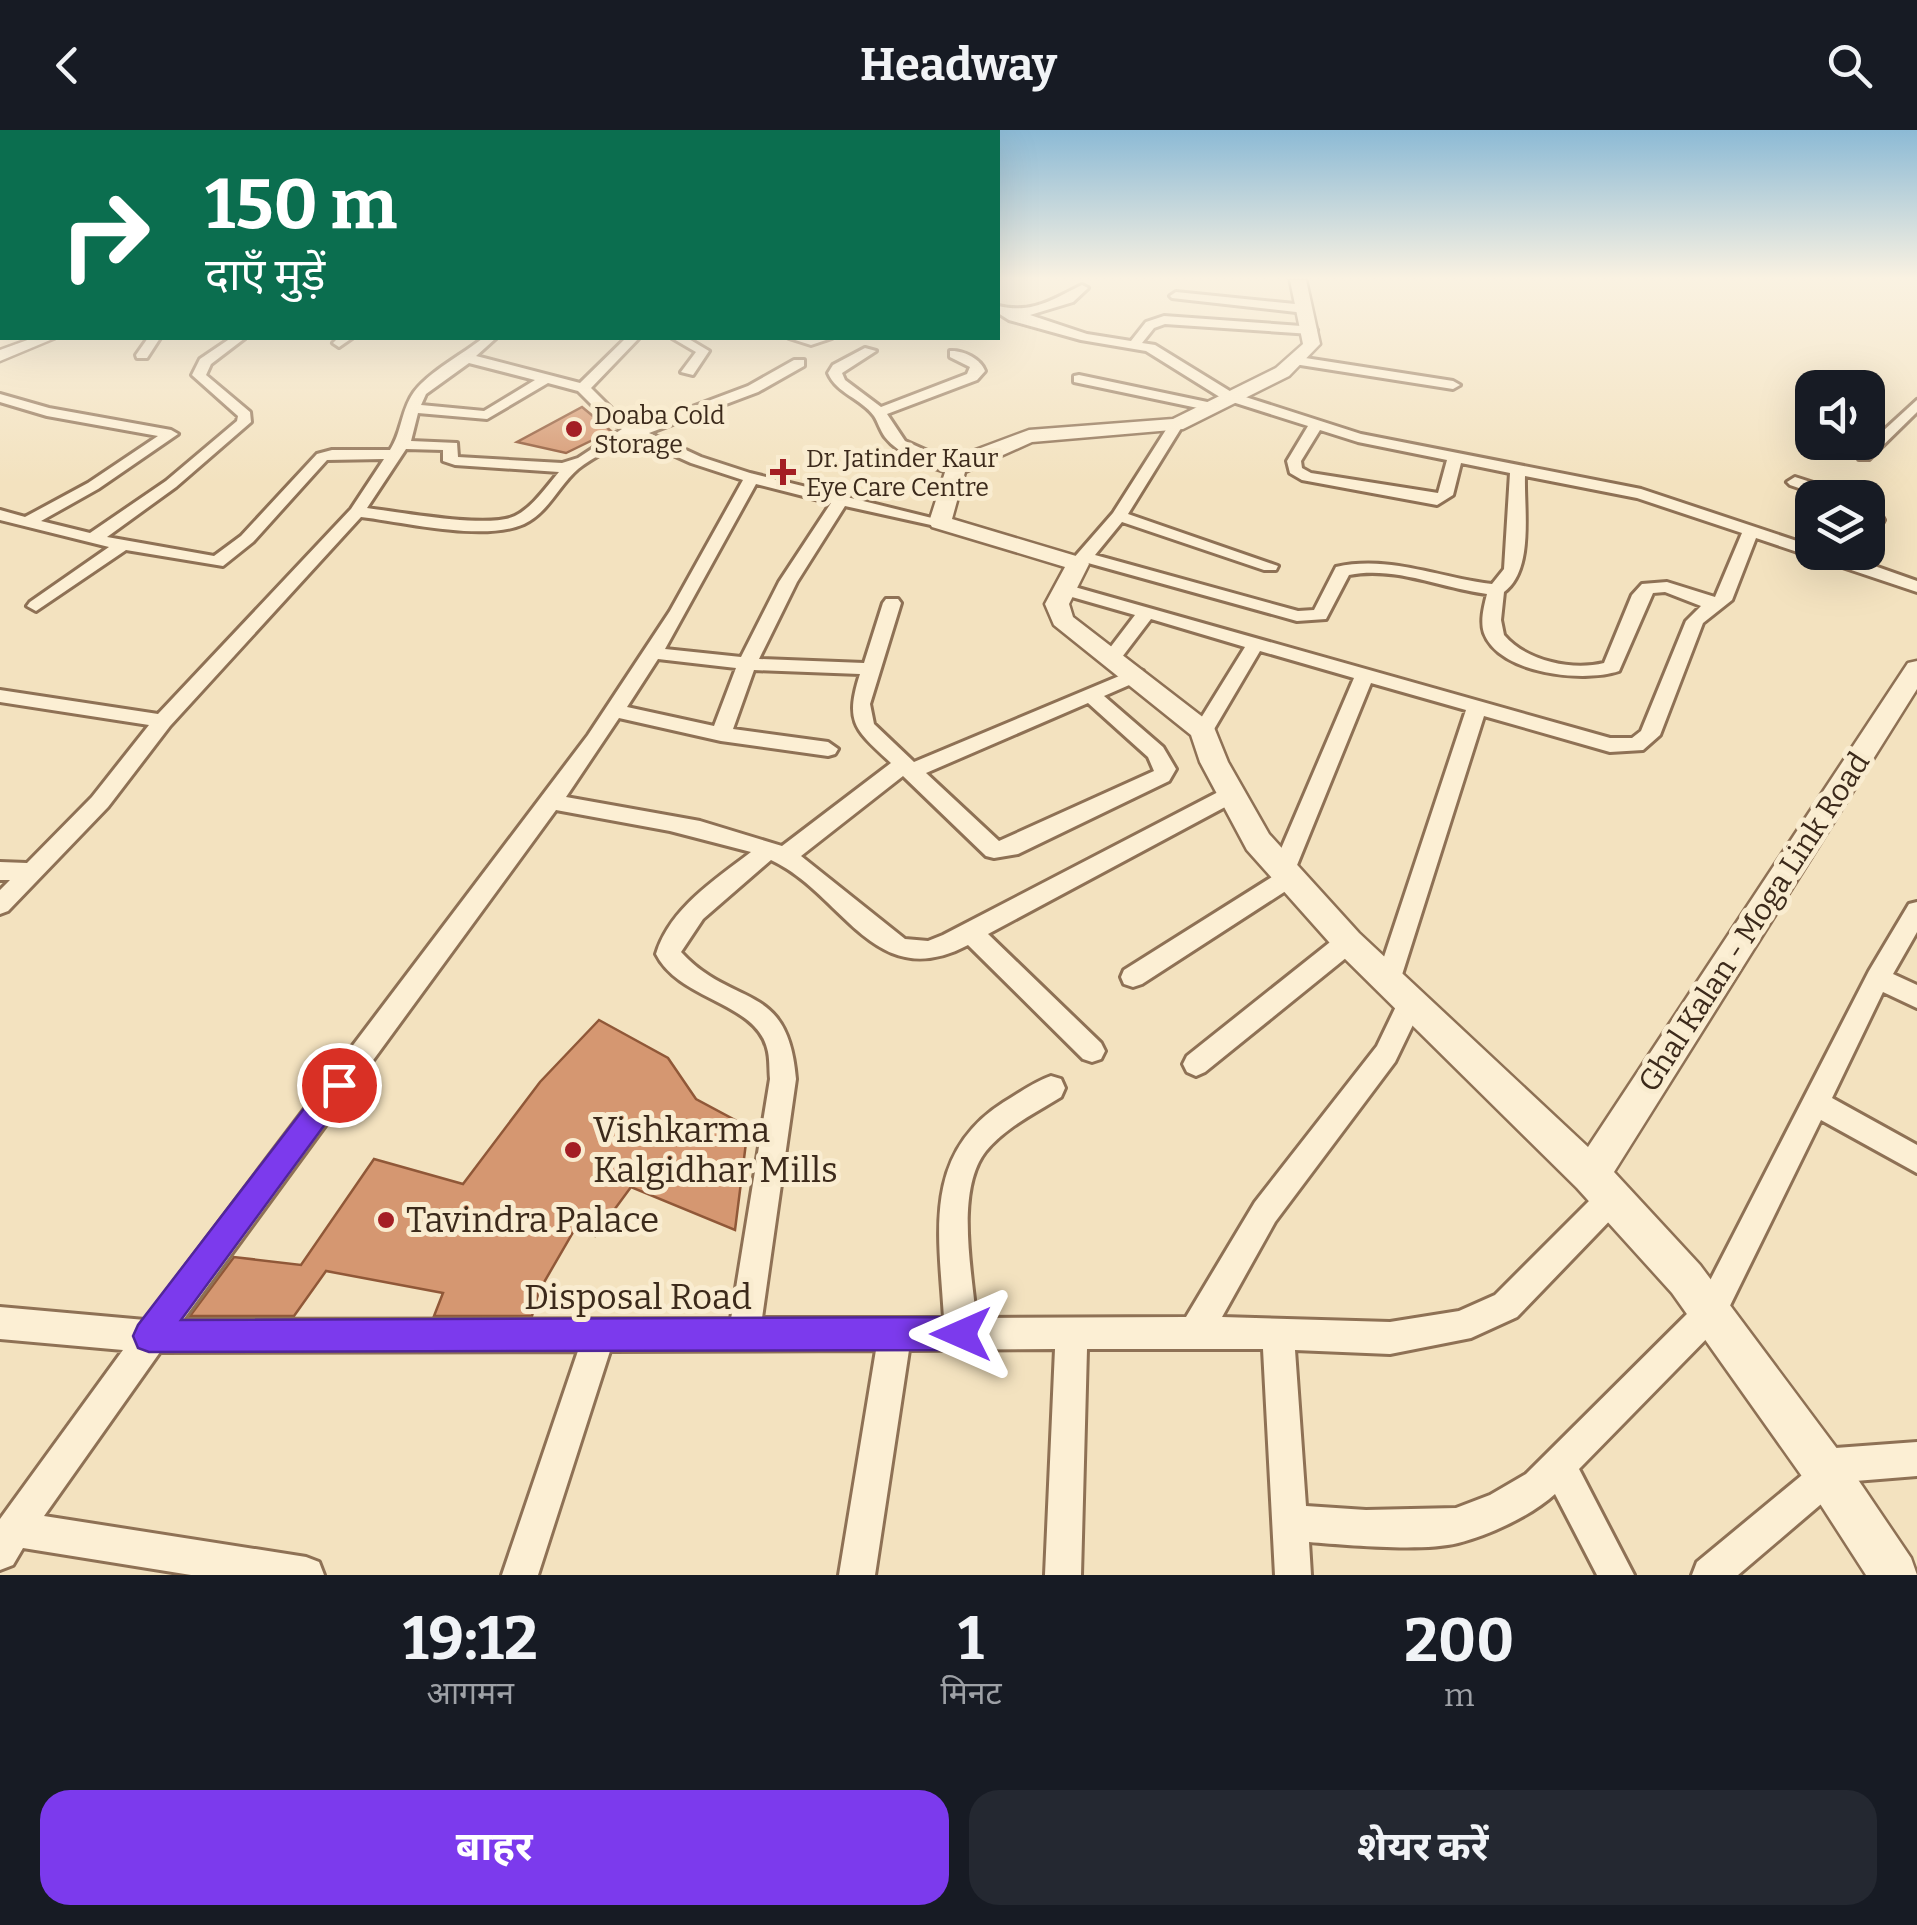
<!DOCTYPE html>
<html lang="hi">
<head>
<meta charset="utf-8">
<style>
  :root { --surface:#171b24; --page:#242831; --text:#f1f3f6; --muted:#9ea1a6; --accent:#7c3aed }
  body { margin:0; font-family:Bitter,"Noto Sans Devanagari",serif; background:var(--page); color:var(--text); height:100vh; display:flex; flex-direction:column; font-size:38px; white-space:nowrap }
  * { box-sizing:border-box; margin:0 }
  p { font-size:32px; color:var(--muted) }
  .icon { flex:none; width:55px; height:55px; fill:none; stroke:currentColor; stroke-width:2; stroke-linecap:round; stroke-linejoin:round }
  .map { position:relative; height:1445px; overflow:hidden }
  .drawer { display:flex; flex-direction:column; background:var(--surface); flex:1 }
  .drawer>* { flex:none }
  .hud { position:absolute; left:0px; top:0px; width:1000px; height:210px; box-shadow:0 10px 40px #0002; background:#0b6e4f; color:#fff; overflow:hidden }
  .controls { position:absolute; left:1795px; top:240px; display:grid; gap:20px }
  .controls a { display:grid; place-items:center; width:90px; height:90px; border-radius:20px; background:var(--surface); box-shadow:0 10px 40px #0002; font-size:50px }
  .pin { position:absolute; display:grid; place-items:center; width:85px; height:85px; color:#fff; margin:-42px; border:5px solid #fff; border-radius:50%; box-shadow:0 2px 10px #0007 }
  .me { position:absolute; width:110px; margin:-55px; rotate:270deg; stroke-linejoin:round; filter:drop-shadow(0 0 8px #0008) }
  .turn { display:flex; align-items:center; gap:35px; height:210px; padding:0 40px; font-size:45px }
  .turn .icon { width:130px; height:130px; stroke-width:2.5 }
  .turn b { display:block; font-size:70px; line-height:85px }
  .eta { display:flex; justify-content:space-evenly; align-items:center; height:170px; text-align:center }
  .eta b { font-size:60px; font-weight:700; line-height:70px }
  .primary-button { display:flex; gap:20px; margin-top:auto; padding:20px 40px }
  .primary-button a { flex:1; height:115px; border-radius:30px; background:var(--accent); color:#fff; font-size:40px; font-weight:700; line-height:115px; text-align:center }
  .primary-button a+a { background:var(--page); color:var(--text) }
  header { display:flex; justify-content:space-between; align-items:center; height:130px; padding:0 40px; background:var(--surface); font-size:45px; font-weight:700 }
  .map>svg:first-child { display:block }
  .building { fill:#d59771; stroke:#905838; stroke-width:2.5 }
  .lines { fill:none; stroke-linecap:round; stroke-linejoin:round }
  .minor-casing { stroke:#8e7155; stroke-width:6 }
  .tertiary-casing { stroke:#8e7155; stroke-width:5 }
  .minor { fill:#fcefd4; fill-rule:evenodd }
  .tertiary { fill:#fcefd4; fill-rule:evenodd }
  .route { fill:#7c3aed; stroke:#51269a; stroke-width:2.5 }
  .poi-dot { fill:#a41e24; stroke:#f9ecd0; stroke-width:4 }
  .labels { text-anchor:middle; stroke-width:10; stroke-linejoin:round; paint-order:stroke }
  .far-poi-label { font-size:25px; fill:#3c2a1b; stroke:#f9ecd0; text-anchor:start }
  .street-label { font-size:30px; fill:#3c2a1b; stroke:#f9ecd0 }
  .near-poi-label { font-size:35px; fill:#3c2a1b; stroke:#f9ecd0; text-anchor:start }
  .near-street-label { font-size:35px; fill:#3c2a1b; stroke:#f9ecd0 }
</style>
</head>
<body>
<header><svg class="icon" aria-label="back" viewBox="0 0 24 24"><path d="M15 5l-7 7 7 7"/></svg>Headway<svg class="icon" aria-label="search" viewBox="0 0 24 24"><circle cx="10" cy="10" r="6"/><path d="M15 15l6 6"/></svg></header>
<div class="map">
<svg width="1917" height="1445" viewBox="0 0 1917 1445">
  <rect width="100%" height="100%" fill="#f3e2bf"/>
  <g class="building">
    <path d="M 582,277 L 611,301 L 566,323 L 517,312 Z"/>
    <path d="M 599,890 L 668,928 L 696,969 L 748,997 L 735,1100 L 631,1057 L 595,1106 L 576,1097 L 539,1161 L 532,1186 L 434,1186 L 443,1163 L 326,1141 L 294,1186 L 190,1186 L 234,1127 L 301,1135 L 374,1029 L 463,1054 L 540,952 Z"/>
  </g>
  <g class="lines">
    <g class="minor-casing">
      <g id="minor">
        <path d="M 1082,155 L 1088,158 L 1073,172 L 1030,185 L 1087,204 L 1131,211 L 1146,192 L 1164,186 L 1315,197 L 1317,200 L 1311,204 L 1165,194 L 1154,198 L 1142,213 L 1155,215 L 1233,263 L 1361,304 L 1641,359 L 1812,416 L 1812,422 L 1835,422 L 1917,451 L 1917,462 L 1756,408 L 1732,470 L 1703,493 L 1660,605 L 1643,620 L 1610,622 L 1484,586 L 1400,851 L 1397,858 L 1388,861 L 1379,858 L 1376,851 L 1466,580 L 1371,553 L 1295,740 L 1301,747 L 1298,753 L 1142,854 L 1133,857 L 1124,854 L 1121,847 L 1124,840 L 1275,745 L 1272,740 L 1354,548 L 1260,521 L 1210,606 L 1196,606 L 1193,601 L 1245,517 L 1151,489 L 1119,531 L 1105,531 L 1103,527 L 1135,485 L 1058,463 L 1058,455 L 1064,454 L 1610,608 L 1632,608 L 1641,601 L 1686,491 L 1701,476 L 1665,462 L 1653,463 L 1619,541 C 1584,553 1499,544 1484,503 C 1480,491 1484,476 1487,464 C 1440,458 1396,436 1349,445 L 1326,489 L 1297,491 L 1088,433 L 1084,438 L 1072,438 L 1072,430 L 1113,383 L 1169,295 L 1176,291 L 1183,295 L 1128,384 L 1278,436 L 1276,440 L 1264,440 L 1122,392 L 1095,425 L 1298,481 L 1314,480 L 1336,437 C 1390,425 1439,448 1492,454 L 1504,439 L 1510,343 L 1461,333 L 1453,365 L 1437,375 L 1302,350 L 1290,343 L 1287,331 L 1308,296 L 1223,269 L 1146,221 L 1081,210 L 1009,190 L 998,183 L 998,176 C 1033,184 1051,170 1082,155 ZM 1320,300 L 1358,312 L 1447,330 L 1438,363 L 1311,343 L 1302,338 L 1301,331 ZM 1525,346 L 1637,368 L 1742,403 L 1715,467 L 1667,452 L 1642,454 L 1632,465 L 1604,533 C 1572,541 1526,531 1504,505 L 1501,490 L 1504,462 C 1534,440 1524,380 1525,346 Z"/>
        <path d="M 1176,162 L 1305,175 L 1311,179 L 1305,183 L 1172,168 L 1170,166 Z"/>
        <rect x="0" y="181" width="2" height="8"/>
        <path d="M 148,208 L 160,208 L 147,228 L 137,228 L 136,225 Z"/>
        <path d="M 231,208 L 245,208 L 211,234 L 206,245 L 250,282 L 251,292 L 176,357 L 107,407 L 214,426 L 241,406 L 317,324 L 332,320 L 390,320 C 402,302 401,280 414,262 C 430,241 462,225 483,208 L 496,208 L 476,226 L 580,253 L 626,208 L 639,208 L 591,258 L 616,283 L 639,297 L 748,256 L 794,230 L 804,230 L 804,236 L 758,262 L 649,303 L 701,327 L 750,343 L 948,392 L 940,397 L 845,376 L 797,452 L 759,529 L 864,533 L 883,473 L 886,469 L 898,469 L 901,473 L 870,574 L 874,594 L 914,632 L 1136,539 L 1143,541 L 1143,549 L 1104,566 L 1163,617 L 1176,639 L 1169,651 L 1018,724 L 994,728 L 986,726 L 903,646 L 801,726 L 905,809 L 928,811 L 943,805 L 1224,659 L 1240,659 L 1243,664 L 1240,669 L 988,804 L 1101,913 L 1105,921 L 1101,929 L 1092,932 L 1083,929 L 968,815 C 874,865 844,764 771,730 L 703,789 L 681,822 C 733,879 788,850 796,949 L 762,1188 L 944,1188 C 939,1104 922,1024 1004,972 C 1019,963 1034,952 1051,946 L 1061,949 L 1065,958 L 1061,967 C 1035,983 1006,997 986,1021 C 955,1060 972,1142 976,1188 L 1186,1187 L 1255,1072 L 1377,916 L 1402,864 L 1411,861 L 1420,864 L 1424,872 L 1395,932 L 1275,1092 L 1222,1187 L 1390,1192 L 1459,1181 L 1495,1165 L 1602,1058 L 1612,1054 L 1622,1058 L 1627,1068 L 1622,1078 L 1517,1187 L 1471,1208 L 1390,1224 L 1295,1220 L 1306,1376 L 1366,1380 L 1456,1378 L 1490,1365 L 1526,1344 L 1699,1172 L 1869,841 L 1909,774 L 1917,772 L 1917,802 L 1893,844 L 1917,855 L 1917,878 L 1883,862 L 1832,968 L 1917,1015 L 1917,1043 L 1821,990 L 1721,1194 L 1579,1339 L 1634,1445 L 1597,1445 L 1555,1364 C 1531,1386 1489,1405 1458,1413 C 1422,1422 1347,1415 1309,1412 L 1311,1445 L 1275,1445 L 1263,1219 L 1087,1219 L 1081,1445 L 1045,1445 L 1055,1219 L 909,1220 L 875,1445 L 839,1445 L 876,1220 L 610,1221 L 538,1445 L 502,1445 L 578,1221 L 160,1222 L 44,1386 L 306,1427 L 319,1432 L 324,1445 L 191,1445 L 23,1418 L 13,1435 L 0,1440 L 0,1389 L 123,1220 L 0,1209 L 0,1177 L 145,1190 L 588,605 L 670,481 L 743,350 L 691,333 L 631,306 C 615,317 593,327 578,339 C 559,355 548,383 524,394 C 484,412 404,392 361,387 L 170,596 L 108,677 L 8,781 L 0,784 L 0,760 L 10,750 L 0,750 L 0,732 L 27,733 L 92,667 L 149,595 L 0,572 L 0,560 L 158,584 L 351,379 L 384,329 L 327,330 L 253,412 L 223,436 L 126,420 L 36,481 L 27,476 L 30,472 L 109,417 L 0,390 L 0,380 L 25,387 L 88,353 L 158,306 L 47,286 L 0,272 L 0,264 L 49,278 L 171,300 L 178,304 L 98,359 L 41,391 L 90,403 L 166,351 L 237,291 L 238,286 L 192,245 L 200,229 ZM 469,233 L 535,250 L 484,281 L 421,275 L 426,264 ZM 548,253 L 578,261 L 606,289 L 622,299 L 578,328 L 562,333 L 458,327 L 457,313 L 411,311 L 418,283 L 487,289 ZM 406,319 L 443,320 L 443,331 L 455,335 L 559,342 C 546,357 533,377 515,386 C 489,399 399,382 367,378 ZM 756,354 L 831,373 L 779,452 L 741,527 L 665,519 ZM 658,529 L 736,538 L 714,596 L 627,577 ZM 754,540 L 860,544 C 844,594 856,600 891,633 L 782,716 L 700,691 L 566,667 L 619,588 L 721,611 L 828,626 L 835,624 L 838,619 L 828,612 L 733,599 ZM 1088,573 L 1148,627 L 1154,641 L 999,711 L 926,643 ZM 556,680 L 670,701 L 751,722 C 715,750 670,778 656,824 C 679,870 755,872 767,918 C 770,927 769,939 770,949 L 731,1189 L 183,1190 Z"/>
        <path d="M 338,208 L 352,208 L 339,217 L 333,213 Z"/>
        <path d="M 672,208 L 687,208 L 709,221 L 693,245 L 681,242 L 696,222 Z"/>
        <path d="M 789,208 L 832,208 L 811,215 Z"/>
        <path d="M 865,218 L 876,221 L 842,243 L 845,250 L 881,277 L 967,244 L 970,237 L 950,227 L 950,221 C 963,220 981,229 985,241 L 977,250 L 887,284 L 905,311 L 961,336 L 961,342 C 938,344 899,325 885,307 C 880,300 878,292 874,286 C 861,268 837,264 828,243 L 833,235 Z"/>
        <path d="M 1299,227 L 1453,251 L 1460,255 L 1453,259 L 1294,234 L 1292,231 Z"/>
        <path d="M 1079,245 L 1212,273 L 1219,277 L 1212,281 L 1074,252 L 1074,246 Z"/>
        <path d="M 1917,270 L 1917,282 L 1869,329 L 1859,329 L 1859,323 Z"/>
        <path d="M 1795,347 L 1851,365 L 1852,368 L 1828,368 L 1790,355 L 1787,352 Z"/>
        <path d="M 1868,370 L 1874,372 L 1884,390 L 1874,408 L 1868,410 Z"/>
        <path d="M 1348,802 L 1357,805 L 1360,812 L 1357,819 L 1205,942 L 1196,946 L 1187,942 L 1183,934 L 1187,926 L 1339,805 Z"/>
        <path d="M 1917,1312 L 1917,1346 L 1843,1352 L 1840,1358 L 1738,1445 L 1692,1445 L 1697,1432 L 1807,1341 L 1805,1336 L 1810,1324 L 1822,1319 Z"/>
      </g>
    </g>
    <g class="tertiary-casing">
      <g id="tertiary">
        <path d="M 1290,150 L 1306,150 L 1320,214 L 1289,246 L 1183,299 L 1032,312 L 965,342 L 952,389 L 1086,429 L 1089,434 L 1069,474 L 1073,487 L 1213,595 L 1228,632 L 1269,704 L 1359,803 L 1588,1017 L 1908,533 L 1917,531 L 1917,559 L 1614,1042 L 1700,1135 L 1838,1320 L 1911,1428 L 1917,1445 L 1866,1445 L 1806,1352 L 1672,1163 L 1577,1058 L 1337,821 L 1247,720 L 1200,632 L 1191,605 L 1054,495 L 1045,474 L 1065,437 L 932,397 L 929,392 L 946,339 L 970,322 L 1029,300 L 1173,289 L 1276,238 L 1303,214 Z"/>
        <path d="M 33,208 L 55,208 L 0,231 L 0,220 Z"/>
      </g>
    </g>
    <use href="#minor" class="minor"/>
    <use href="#tertiary" class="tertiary"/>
  </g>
  <linearGradient id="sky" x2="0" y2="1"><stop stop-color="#8cbad5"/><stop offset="0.42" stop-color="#faf2e2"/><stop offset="1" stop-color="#faf2e2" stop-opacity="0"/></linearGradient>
  <rect width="1917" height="353" fill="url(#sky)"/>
  <path class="route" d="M 339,943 L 348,946 L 352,955 L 348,963 L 181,1190 L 961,1187 L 973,1192 L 977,1204 L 973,1215 L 961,1220 L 149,1222 L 138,1218 L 133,1206 L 138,1195 L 329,946 Z"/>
  <g class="poi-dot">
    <circle cx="574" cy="299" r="10"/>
    <path d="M778 327h10v10h10v10h-10v10h-10v-10h-10v-10h10z"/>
    <circle cx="573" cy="1020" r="10"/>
    <circle cx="386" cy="1090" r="10"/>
  </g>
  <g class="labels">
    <g class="far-poi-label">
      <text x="594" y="294">Doaba Cold<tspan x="594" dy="29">Storage</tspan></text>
      <text x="806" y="337">Dr. Jatinder Kaur<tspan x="806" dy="29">Eye Care Centre</tspan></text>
    </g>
    <g class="street-label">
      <text transform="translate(1754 792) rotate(-57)" y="10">Ghal Kalan - Moga Link Road</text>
    </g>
    <g class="near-poi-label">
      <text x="593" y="1012">Vishkarma<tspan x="593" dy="40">Kalgidhar Mills</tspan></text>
      <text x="406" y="1102">Tavindra Palace</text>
    </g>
    <g class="near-street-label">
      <text x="638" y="1179">Disposal Road</text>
    </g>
  </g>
</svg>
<div class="controls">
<a><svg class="icon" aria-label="sound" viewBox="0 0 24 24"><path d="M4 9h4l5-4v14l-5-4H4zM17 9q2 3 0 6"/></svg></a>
<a><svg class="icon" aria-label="layers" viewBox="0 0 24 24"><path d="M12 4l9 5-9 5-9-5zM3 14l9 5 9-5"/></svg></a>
</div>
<div class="pin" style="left:339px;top:955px;background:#d93025"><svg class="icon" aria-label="arrive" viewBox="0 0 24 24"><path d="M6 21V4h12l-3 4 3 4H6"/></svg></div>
<svg class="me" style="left:961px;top:1204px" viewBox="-20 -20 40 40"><path d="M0-17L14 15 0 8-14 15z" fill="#7c3aed" stroke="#fff" stroke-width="4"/></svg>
<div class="hud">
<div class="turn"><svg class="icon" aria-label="right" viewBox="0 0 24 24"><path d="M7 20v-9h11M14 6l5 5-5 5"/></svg><div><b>150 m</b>दाएँ मुड़ें</div></div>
</div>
</div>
<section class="drawer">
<div class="eta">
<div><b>19:12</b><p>आगमन</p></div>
<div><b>1</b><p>मिनट</p></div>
<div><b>200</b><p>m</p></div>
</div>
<div class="primary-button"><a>बाहर</a><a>शेयर करें</a></div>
</section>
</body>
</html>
